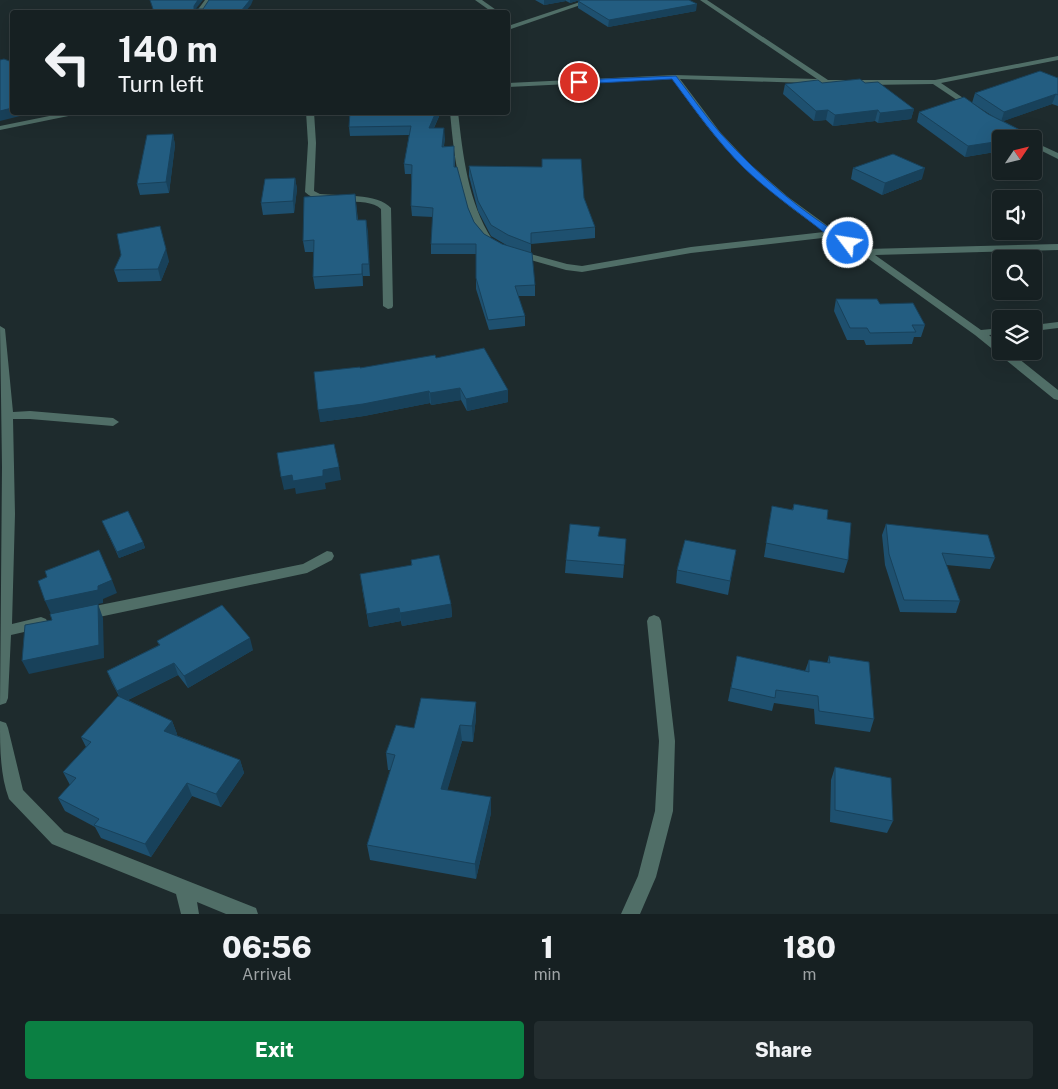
<!DOCTYPE html>
<html lang="en">
<head>
<meta charset="utf-8">
<style>
  :root { --surface:#162022; --page:#232d2f; --text:#f1f3f6; --muted:#9ea3a5; --line:#353e40; --accent:#0b8043 }
  body { margin:0; font-family:"Public Sans",sans-serif; background:var(--page); color:var(--text); height:100vh; display:flex; flex-direction:column; font-size:19px; white-space:nowrap }
  * { box-sizing:border-box; margin:0 }
  p { font-size:16px; color:var(--muted) }
  .icon { flex:none; width:28px; height:28px; fill:none; stroke:currentColor; stroke-width:2; stroke-linecap:round; stroke-linejoin:round }
  .map { position:relative; height:914px; overflow:hidden }
  .sheet { display:flex; flex-direction:column; background:var(--surface); flex:1 }
  .sheet>* { flex:none }
  .banner { position:absolute; left:10px; top:10px; width:500px; height:105px; border-radius:5px; box-shadow:0 5px 20px #0002,0 0 0 1px var(--line); background:#162022; color:var(--text); overflow:hidden }
  .needle { width:32px; rotate:55deg }
  .controls { position:absolute; left:992px; top:130px; display:grid; gap:10px }
  .controls a { display:grid; place-items:center; width:50px; height:50px; border-radius:5px; background:var(--surface); box-shadow:0 5px 20px #0002,0 0 0 1px var(--line); font-size:25px }
  .pin { position:absolute; display:grid; place-items:center; width:42px; height:42px; color:#fff; margin:-21px; border:2px solid #fff; border-radius:50%; box-shadow:0 1px 5px #0007 }
  .me { position:absolute; width:55px; margin:-28px; rotate:301deg; stroke-linejoin:round; filter:drop-shadow(0 0 4px #0008) }
  .turn { display:flex; align-items:center; gap:18px; height:105px; padding:0 25px; font-size:22px }
  .turn .icon { width:65px; height:65px; stroke-width:2.5 }
  .turn b { display:block; font-size:35px; line-height:42px }
  .eta { display:flex; justify-content:space-evenly; align-items:center; height:85px; text-align:center }
  .eta b { font-size:30px; font-weight:800; line-height:35px }
  .button { display:flex; gap:10px; margin-top:auto; padding:10px 25px }
  .button a { flex:1; height:58px; border-radius:5px; background:var(--accent); color:#fff; font-size:20px; font-weight:800; line-height:58px; text-align:center }
  .button a+a { background:var(--page); color:var(--text) }
  .map>svg:first-child { display:block }
  .lines { fill:none; stroke-linecap:round; stroke-linejoin:round }
  .minor { fill:#506e67; fill-rule:evenodd }
  .wall { fill:#1e506f }
  .shaded-wall { fill:#18415a }
  .building { fill:#235d81; stroke:#18415a }
  .route { fill:#1a73e8; stroke:#114b97 }
</style>
</head>
<body>
<div class="map">
<svg width="1058" height="914" viewBox="0 0 1058 914">
  <rect width="100%" height="100%" fill="#1e2b2d"/>
  <g class="lines">
    <g class="minor">
      <path d="M 205,0 L 211,0 L 202,12 L 196,12 Z"/>
      <path d="M 475,0 L 482,0 L 499,12 L 492,12 Z"/>
      <path d="M 586,0 L 595,0 L 508,30 L 508,26 Z"/>
      <path d="M 700,0 L 707,0 L 828,80 L 935,80 L 1058,56 L 1058,60 L 941,83 L 975,106 L 975,110 L 972,110 L 933,84 L 868,85 L 680,79 L 720,132 L 751,165 L 788,197 L 836,232 L 867,249 L 1058,244 L 1058,250 L 875,255 L 981,330 L 1001,328 L 1001,334 L 989,335 L 1001,345 L 1001,351 L 1009,351 L 1058,390 L 1058,400 L 1054,399 L 975,335 L 862,254 L 831,237 L 691,253 L 582,272 L 566,270 L 513,255 L 513,251 L 516,250 L 567,264 L 582,266 L 691,247 L 824,232 C 797,212 770,193 746,169 C 717,143 695,110 672,79 L 508,87 L 508,83 L 674,75 L 817,79 Z"/>
      <path d="M 69,112 L 88,112 L 0,130 L 0,126 Z"/>
      <path d="M 306,112 L 314,112 L 316,143 L 314,191 L 320,194 C 339,196 378,193 391,208 L 393,306 L 392,308 L 388,309 L 383,306 L 381,209 C 366,194 323,210 305,192 L 308,143 Z"/>
      <path d="M 450,112 L 458,112 C 463,156 468,202 492,239 L 490,241 L 484,241 C 459,204 454,156 450,112 Z"/>
      <path d="M 1034,142 L 1058,153 L 1058,159 L 1034,147 Z"/>
      <path d="M 1058,322 L 1058,328 L 1034,331 L 1034,325 Z"/>
      <path d="M 0,326 L 5,329 L 13,412 L 30,411 L 113,418 L 119,422 L 113,426 L 30,419 L 13,419 L 15,514 L 12,624 L 41,617 L 46,619 L 48,623 L 46,627 L 11,635 L 8,698 L 6,703 L 0,705 L 2,467 Z"/>
      <path d="M 327,551 L 332,552 L 334,556 L 332,560 L 307,573 L 85,620 L 80,618 L 78,614 L 80,610 L 85,608 L 303,564 Z"/>
      <path d="M 654,615 L 659,617 L 661,621 L 675,741 L 673,811 L 656,877 L 640,914 L 621,914 L 638,876 L 655,811 L 659,741 L 647,621 L 649,617 Z"/>
      <path d="M 0,721 L 6,723 L 8,728 L 23,790 L 64,832 L 256,908 L 258,914 L 226,914 L 197,902 L 199,914 L 181,914 L 176,894 L 52,844 L 9,799 C 0,775 0,747 0,721 Z"/>
    </g>
  </g>
  <g class="wall">
    <path d="M 535,0 L 580,0 L 570,3 L 566,1 L 544,5 Z"/>
    <path d="M 578,1 L 696,11 L 608,27 L 578,8 Z"/>
    <path d="M 1058,78 L 1058,106 L 1052,104 L 1003,121 L 1034,137 L 1034,139 L 1001,139 L 1001,151 L 965,157 L 917,122 L 919,112 L 988,114 L 994,117 L 972,103 L 975,93 Z"/>
    <path d="M 865,83 L 914,109 L 911,119 L 878,123 L 875,121 L 833,126 L 826,120 L 814,121 L 783,94 L 785,84 Z"/>
    <path d="M 350,112 L 441,112 L 434,128 L 445,138 L 444,146 L 455,156 L 455,167 L 468,208 L 474,222 L 484,234 L 502,244 L 514,248 L 508,246 L 491,236 L 478,211 L 469,176 L 469,166 L 584,198 L 595,227 L 595,238 L 531,244 L 531,253 L 535,285 L 535,296 L 518,296 L 525,316 L 525,326 L 489,330 L 476,289 L 476,254 L 431,254 L 431,244 L 433,217 L 412,216 L 411,206 L 411,174 L 405,174 L 404,164 L 409,135 L 350,136 L 349,127 Z"/>
    <path d="M 173,134 L 175,145 L 169,193 L 140,195 L 137,184 Z"/>
    <path d="M 853,168 L 922,179 L 882,195 L 851,179 Z"/>
    <path d="M 295,178 L 297,189 L 294,213 L 263,215 L 261,203 Z"/>
    <path d="M 355,194 L 358,220 L 366,220 L 370,276 L 363,276 L 363,286 L 315,289 L 313,277 L 314,252 L 305,252 L 303,241 Z"/>
    <path d="M 169,261 L 161,281 L 118,282 L 114,270 Z"/>
    <path d="M 836,299 L 880,304 L 925,325 L 921,337 L 914,337 L 912,344 L 866,345 L 864,340 L 847,340 L 834,311 Z"/>
    <path d="M 436,358 L 508,390 L 508,402 L 467,411 L 461,400 L 431,405 L 430,403 L 364,416 L 320,422 L 360,368 Z"/>
    <path d="M 794,504 L 827,519 L 848,560 L 844,573 L 764,557 L 772,506 L 792,510 Z"/>
    <path d="M 102,521 L 143,542 L 145,548 L 119,558 Z"/>
    <path d="M 886,524 L 995,558 L 990,569 L 946,565 L 960,601 L 956,613 L 900,612 L 885,565 L 882,535 Z"/>
    <path d="M 599,537 L 626,539 L 623,578 L 565,573 L 566,560 Z"/>
    <path d="M 736,550 L 728,595 L 676,583 L 677,570 Z"/>
    <path d="M 411,560 L 451,604 L 452,617 L 402,626 L 401,621 L 369,627 L 362,588 L 411,565 Z"/>
    <path d="M 157,641 L 253,650 L 188,688 L 178,675 L 128,700 L 172,721 L 177,734 L 176,735 L 240,760 L 244,773 L 221,807 L 192,796 L 151,857 L 101,838 L 95,827 L 65,811 L 58,798 L 70,785 L 63,772 L 86,747 L 81,737 L 119,696 L 112,683 L 107,671 L 159,645 Z"/>
    <path d="M 737,656 L 805,671 L 809,660 L 827,663 L 829,656 L 874,719 L 870,732 L 815,724 L 814,709 L 774,703 L 772,711 L 728,701 Z"/>
    <path d="M 476,702 L 476,718 L 473,742 L 462,741 L 447,790 L 491,813 L 476,879 L 370,860 L 367,845 L 391,770 L 388,770 L 386,753 L 414,728 Z"/>
    <path d="M 835,767 L 893,821 L 887,833 L 830,822 L 831,780 Z"/>
  </g>
  <g class="shaded-wall">
    <path d="M 198,0 L 203,0 L 194,11 L 194,6 Z"/>
    <path d="M 250,0 L 253,0 L 251,5 L 245,12 L 227,12 Z"/>
    <path d="M 544,0 L 566,0 L 566,1 L 544,5 Z"/>
    <path d="M 570,0 L 580,0 L 570,3 Z"/>
    <path d="M 697,4 L 696,11 L 608,27 L 609,20 Z"/>
    <path d="M 1056,94 L 1052,104 L 1001,122 L 1004,112 Z"/>
    <path d="M 12,108 L 12,112 L 36,112 L 0,121 L 0,111 Z"/>
    <path d="M 914,109 L 911,119 L 878,123 L 880,113 Z"/>
    <path d="M 828,110 L 826,120 L 814,121 L 816,111 Z"/>
    <path d="M 878,110 L 875,121 L 833,126 L 835,115 Z"/>
    <path d="M 436,112 L 441,112 L 429,138 L 429,128 Z"/>
    <path d="M 444,128 L 445,138 L 442,156 L 442,147 Z"/>
    <path d="M 173,134 L 175,145 L 169,193 L 166,182 Z"/>
    <path d="M 1034,137 L 1034,139 L 1019,139 Z"/>
    <path d="M 1001,141 L 1001,151 L 965,157 L 968,146 Z"/>
    <path d="M 925,168 L 922,179 L 882,195 L 885,183 Z"/>
    <path d="M 295,178 L 297,189 L 294,213 L 293,201 Z"/>
    <path d="M 366,220 L 368,231 L 370,276 L 369,264 Z"/>
    <path d="M 166,249 L 169,261 L 161,281 L 158,269 Z"/>
    <path d="M 362,264 L 363,276 L 363,286 L 362,274 Z"/>
    <path d="M 460,388 L 461,400 L 431,405 L 430,393 Z"/>
    <path d="M 508,390 L 508,402 L 467,411 L 466,399 Z"/>
    <path d="M 429,391 L 430,403 L 364,416 L 320,422 L 318,410 Z"/>
    <path d="M 339,467 L 341,480 L 325,483 L 326,489 L 296,494 L 295,488 L 284,490 L 281,477 Z"/>
    <path d="M 143,542 L 145,548 L 119,558 L 117,552 Z"/>
    <path d="M 112,580 L 117,593 L 103,599 L 103,603 L 51,614 L 45,601 L 98,586 Z"/>
    <path d="M 98,604 L 103,618 L 104,658 L 29,674 L 22,661 Z"/>
    <path d="M 451,604 L 452,617 L 402,626 L 400,613 Z"/>
    <path d="M 399,608 L 401,621 L 369,627 L 367,614 Z"/>
    <path d="M 250,638 L 253,650 L 188,688 L 184,676 Z"/>
    <path d="M 174,663 L 178,675 L 122,703 L 117,691 Z"/>
    <path d="M 476,702 L 476,718 L 473,742 L 472,726 Z"/>
    <path d="M 172,721 L 177,734 L 169,743 L 164,731 Z"/>
    <path d="M 460,725 L 462,741 L 443,805 L 441,789 Z"/>
    <path d="M 240,760 L 244,773 L 221,807 L 216,794 Z"/>
    <path d="M 187,783 L 192,796 L 151,857 L 145,844 Z"/>
    <path d="M 491,797 L 491,813 L 476,879 L 475,864 Z"/>
  </g>
  <g class="building">
    <path d="M 150,0 L 198,0 L 194,6 L 194,9 L 203,9 L 209,0 L 250,0 L 241,11 L 227,12 L 154,12 Z"/>
    <path d="M 580,0 L 689,0 L 697,4 L 609,20 L 578,1 Z"/>
    <path d="M 4,59 L 12,62 L 12,108 L 0,111 L 0,60 Z"/>
    <path d="M 1040,71 L 1058,78 L 1058,95 L 1056,94 L 1004,112 L 975,93 Z"/>
    <path d="M 860,79 L 865,83 L 878,82 L 914,109 L 880,113 L 878,110 L 835,115 L 828,110 L 816,111 L 785,84 L 818,80 L 822,83 Z"/>
    <path d="M 964,97 L 988,114 L 1034,137 L 1019,139 L 1001,139 L 1001,141 L 968,146 L 919,112 Z"/>
    <path d="M 350,112 L 436,112 L 429,128 L 444,128 L 442,147 L 454,146 L 454,167 L 457,167 L 468,208 L 474,222 L 484,234 L 502,244 L 532,253 L 535,285 L 515,286 L 525,316 L 488,320 L 476,278 L 476,244 L 431,244 L 433,208 L 411,206 L 412,165 L 404,164 L 411,126 L 349,127 Z"/>
    <path d="M 173,134 L 166,182 L 137,184 L 147,135 Z"/>
    <path d="M 893,154 L 925,168 L 885,183 L 853,168 Z"/>
    <path d="M 542,159 L 581,159 L 584,198 L 595,227 L 531,233 L 531,244 L 508,235 L 491,225 L 478,201 L 469,166 L 542,167 Z"/>
    <path d="M 295,178 L 293,201 L 261,203 L 265,179 Z"/>
    <path d="M 355,194 L 357,220 L 366,220 L 369,264 L 362,264 L 362,274 L 313,277 L 314,240 L 303,241 L 304,197 Z"/>
    <path d="M 160,226 L 166,249 L 158,269 L 114,270 L 121,255 L 117,234 Z"/>
    <path d="M 836,299 L 877,299 L 880,304 L 913,303 L 925,325 L 912,325 L 916,332 L 870,333 L 867,328 L 850,328 Z"/>
    <path d="M 484,348 L 508,390 L 466,399 L 460,388 L 430,393 L 429,391 L 363,404 L 318,410 L 314,372 L 360,367 L 360,368 L 435,355 L 436,358 Z"/>
    <path d="M 334,444 L 339,467 L 323,470 L 323,476 L 293,481 L 292,475 L 281,477 L 277,453 Z"/>
    <path d="M 794,504 L 828,510 L 827,519 L 851,523 L 848,560 L 766,543 L 772,506 L 793,510 Z"/>
    <path d="M 128,511 L 143,542 L 117,552 L 102,521 Z"/>
    <path d="M 570,524 L 600,527 L 598,536 L 626,539 L 624,565 L 566,560 Z"/>
    <path d="M 886,524 L 988,535 L 995,558 L 942,553 L 960,601 L 904,600 L 889,554 Z"/>
    <path d="M 685,540 L 736,550 L 730,581 L 677,570 Z"/>
    <path d="M 99,550 L 112,580 L 98,586 L 98,590 L 45,601 L 38,581 L 47,577 L 45,571 Z"/>
    <path d="M 439,555 L 451,604 L 400,613 L 399,608 L 367,614 L 360,574 L 412,565 L 411,560 Z"/>
    <path d="M 98,604 L 99,645 L 22,661 L 25,625 L 52,620 L 50,614 Z"/>
    <path d="M 222,605 L 250,638 L 184,676 L 174,663 L 117,691 L 107,671 L 160,645 L 157,641 Z"/>
    <path d="M 737,656 L 809,672 L 809,660 L 830,663 L 829,656 L 869,662 L 874,719 L 819,711 L 818,696 L 776,690 L 775,698 L 731,688 Z"/>
    <path d="M 118,696 L 172,721 L 164,731 L 240,760 L 216,794 L 187,783 L 145,844 L 94,825 L 99,819 L 58,798 L 76,778 L 63,772 L 91,742 L 81,737 Z"/>
    <path d="M 421,698 L 476,702 L 472,726 L 460,725 L 441,789 L 491,797 L 475,864 L 367,845 L 395,755 L 386,753 L 396,725 L 414,728 Z"/>
    <path d="M 835,767 L 891,778 L 893,821 L 835,810 Z"/>
  </g>
  <path class="route" d="M 676,76 C 691,95 705,116 721,134 C 758,175 803,214 852,242 L 852,245 C 840,247 825,233 816,226 C 791,207 766,189 744,168 C 717,141 695,110 672,79 L 579,84 L 576,82 L 579,80 Z"/>
</svg>
<div class="controls">
<a><svg class="needle" viewBox="-14 -14 28 28"><path d="M0-13l5 13h-10z" fill="#e53935"/><path d="M0 13l5-13h-10z" fill="#9ea3a5"/></svg></a>
<a><svg class="icon" aria-label="sound" viewBox="0 0 24 24"><path d="M4 9h4l5-4v14l-5-4H4zM17 9q2 3 0 6"/></svg></a>
<a><svg class="icon" aria-label="search" viewBox="0 0 24 24"><circle cx="10" cy="10" r="6"/><path d="M15 15l6 6"/></svg></a>
<a><svg class="icon" aria-label="layers" viewBox="0 0 24 24"><path d="M12 4l9 5-9 5-9-5zM3 14l9 5 9-5"/></svg></a>
</div>
<div class="pin" style="left:579px;top:82px;background:#d93025"><svg class="icon" aria-label="arrive" viewBox="0 0 24 24"><path d="M6 21V4h12l-3 4 3 4H6"/></svg></div>
<svg class="me" style="left:848px;top:243px" viewBox="-20 -20 40 40"><circle r="17" fill="#1a73e8" stroke="#fff" stroke-width="3"/><path d="M0-11L8 9 0 5-8 9z" fill="#fff"/></svg>
<div class="banner">
<div class="turn"><svg class="icon" aria-label="left" viewBox="0 0 24 24"><path d="M17 20v-9H6M10 6l-5 5 5 5"/></svg><div><b>140 m</b>Turn left</div></div>
</div>
</div>
<section class="sheet">
<div class="eta">
<div><b>06:56</b><p>Arrival</p></div>
<div><b>1</b><p>min</p></div>
<div><b>180</b><p>m</p></div>
</div>
<div class="button"><a>Exit</a><a>Share</a></div>
</section>
</body>
</html>
